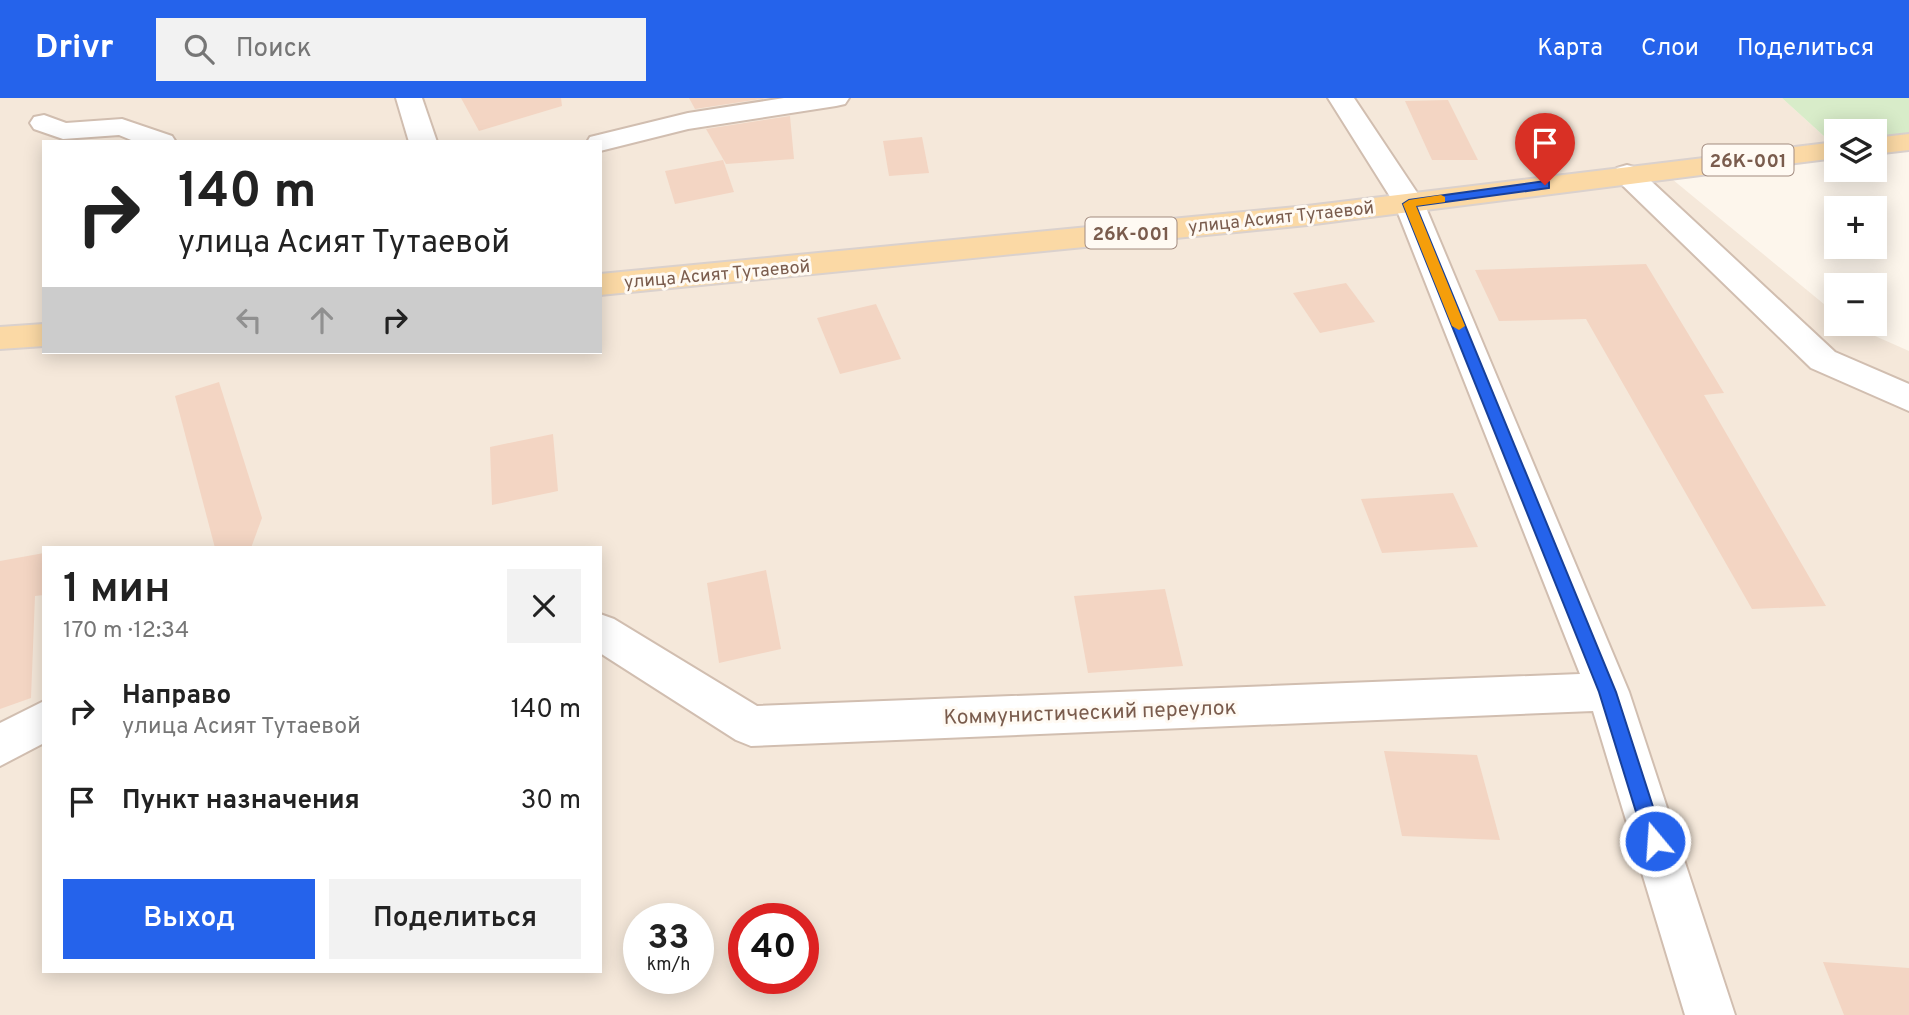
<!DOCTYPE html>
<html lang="ru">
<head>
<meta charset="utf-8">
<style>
  :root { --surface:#fff; --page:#f2f2f2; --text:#222; --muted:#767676; --accent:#2563eb }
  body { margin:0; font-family:Overpass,sans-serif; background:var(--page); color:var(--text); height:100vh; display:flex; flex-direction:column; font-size:26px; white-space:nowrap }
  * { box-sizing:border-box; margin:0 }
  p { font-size:23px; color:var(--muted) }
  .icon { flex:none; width:38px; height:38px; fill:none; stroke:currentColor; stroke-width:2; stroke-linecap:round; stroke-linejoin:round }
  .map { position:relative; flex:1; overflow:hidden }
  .panel { position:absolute; left:42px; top:448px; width:560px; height:427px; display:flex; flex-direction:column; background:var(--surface); border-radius:0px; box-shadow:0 4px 18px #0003 }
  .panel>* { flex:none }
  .banner { position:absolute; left:42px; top:42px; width:560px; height:214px; border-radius:0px; box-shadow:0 4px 18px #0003; background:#fff; color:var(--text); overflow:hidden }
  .tools { position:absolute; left:1824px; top:21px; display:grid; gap:14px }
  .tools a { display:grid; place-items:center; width:63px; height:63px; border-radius:0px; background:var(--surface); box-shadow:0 4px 18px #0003; font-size:35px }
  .speed { position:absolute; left:623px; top:805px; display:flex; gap:14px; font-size:35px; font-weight:700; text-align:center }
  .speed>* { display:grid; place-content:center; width:91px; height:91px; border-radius:50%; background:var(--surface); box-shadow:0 4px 18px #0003; line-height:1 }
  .speed small { font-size:18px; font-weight:400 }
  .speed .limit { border:10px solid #d22; background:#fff; color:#111 }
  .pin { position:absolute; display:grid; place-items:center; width:60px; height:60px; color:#fff; margin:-72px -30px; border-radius:50% 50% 50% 0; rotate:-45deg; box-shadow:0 0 7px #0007 }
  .pin .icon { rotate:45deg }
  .me { position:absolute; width:77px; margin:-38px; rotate:342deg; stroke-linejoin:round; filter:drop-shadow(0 0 5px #0008) }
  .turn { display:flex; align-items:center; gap:24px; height:147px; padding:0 21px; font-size:32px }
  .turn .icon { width:91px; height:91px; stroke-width:2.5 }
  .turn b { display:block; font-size:49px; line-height:60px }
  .lanes { display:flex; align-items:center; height:66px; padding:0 21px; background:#0003; justify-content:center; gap:35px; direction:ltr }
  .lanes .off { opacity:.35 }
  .round { display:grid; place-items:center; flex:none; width:74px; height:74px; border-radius:0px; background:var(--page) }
  .head { display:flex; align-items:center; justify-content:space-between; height:119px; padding:0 21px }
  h1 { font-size:42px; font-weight:600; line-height:52px }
  .action { display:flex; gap:14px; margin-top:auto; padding:14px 21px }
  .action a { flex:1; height:80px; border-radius:0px; background:var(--accent); color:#fff; font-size:28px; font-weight:600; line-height:80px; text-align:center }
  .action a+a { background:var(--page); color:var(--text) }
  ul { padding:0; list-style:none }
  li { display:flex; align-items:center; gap:21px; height:91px; padding:0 21px }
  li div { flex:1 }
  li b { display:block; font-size:26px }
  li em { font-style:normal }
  header { display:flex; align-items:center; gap:42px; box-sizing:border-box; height:98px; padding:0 35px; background:var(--accent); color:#fff }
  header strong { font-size:33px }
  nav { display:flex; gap:38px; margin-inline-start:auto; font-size:24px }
  .search { width:490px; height:63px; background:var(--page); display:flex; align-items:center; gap:18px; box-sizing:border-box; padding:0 24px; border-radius:0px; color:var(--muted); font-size:26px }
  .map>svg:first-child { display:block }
  .residential { fill:#f5e8da; fill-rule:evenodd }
  .green { fill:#d8ecc9 }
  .building { fill:#f3d5c3 }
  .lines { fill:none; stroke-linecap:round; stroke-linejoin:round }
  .minor-casing { stroke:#d1beb0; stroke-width:4 }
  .major-casing { stroke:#dad1cd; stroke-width:4 }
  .minor { fill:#fff; fill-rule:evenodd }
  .major { fill:#fbd9a5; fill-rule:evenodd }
  .route { fill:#2563eb; stroke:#184099; stroke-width:2 }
  .slow { fill:#f59e0b }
  .labels { text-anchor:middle; stroke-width:6; stroke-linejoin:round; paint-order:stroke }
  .far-street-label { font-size:18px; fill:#7a5c4d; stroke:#fffaf3 }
  .shield { fill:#fffaf3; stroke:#a28b7f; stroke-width:2 }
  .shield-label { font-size:19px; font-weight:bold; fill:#7a5c4d }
  .street-label { font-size:21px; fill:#7a5c4d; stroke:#fffaf3 }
</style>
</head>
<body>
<header>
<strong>Drivr</strong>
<div class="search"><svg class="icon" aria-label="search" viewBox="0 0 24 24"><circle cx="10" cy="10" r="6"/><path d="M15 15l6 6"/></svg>Поиск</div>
<nav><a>Карта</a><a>Слои</a><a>Поделиться</a></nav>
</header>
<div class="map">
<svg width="1909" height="917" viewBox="0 0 1909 917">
  <rect width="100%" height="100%" fill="#fdf6ec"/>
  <path class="residential" d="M 0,0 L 1782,0 L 1836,49 L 1661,72 L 1836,216 L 1836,226 L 1848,226 L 1909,253 L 1909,917 L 0,917 ZM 44,44 L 600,44 L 600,254 L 44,254 ZM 44,450 L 600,450 L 600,873 L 44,873 ZM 639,821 L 698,821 L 698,880 L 639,880 ZM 744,821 L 803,821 L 803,880 L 744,880 Z"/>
  <path class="green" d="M 1782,0 L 1909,0 L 1909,44 L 1874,48 L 1874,33 L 1836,33 L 1836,49 Z"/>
  <g class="building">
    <path d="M 461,0 L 561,0 L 562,8 L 479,33 Z"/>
    <path d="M 689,0 L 767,0 L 695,11 Z"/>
    <path d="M 1448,2 L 1478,62 L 1432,62 L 1405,3 Z"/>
    <path d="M 790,18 L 794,61 L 726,66 L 706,31 Z"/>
    <path d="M 922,39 L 929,75 L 889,78 L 883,43 Z"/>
    <path d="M 723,62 L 734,94 L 675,106 L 665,73 Z"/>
    <path d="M 1646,166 L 1724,295 L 1704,297 L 1826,508 L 1752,511 L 1586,221 L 1499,223 L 1475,172 Z"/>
    <path d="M 1346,185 L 1375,224 L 1320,235 L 1293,195 Z"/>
    <path d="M 876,206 L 901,261 L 840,276 L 817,220 Z"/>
    <path d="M 219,284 L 262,420 L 251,450 L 215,450 L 175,298 Z"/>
    <path d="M 553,336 L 558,393 L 492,407 L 490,349 Z"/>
    <path d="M 1453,395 L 1478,449 L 1382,455 L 1361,401 Z"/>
    <path d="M 44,455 L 44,497 L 35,498 L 31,600 L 0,611 L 0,463 Z"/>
    <path d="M 766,472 L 781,551 L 719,565 L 707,485 Z"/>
    <path d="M 1165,491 L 1183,568 L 1088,575 L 1074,498 Z"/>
    <path d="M 1384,653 L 1477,657 L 1500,742 L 1402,738 Z"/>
    <path d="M 1823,864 L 1909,870 L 1909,917 L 1844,917 Z"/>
  </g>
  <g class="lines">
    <g class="minor-casing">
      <g id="minor">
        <path d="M 396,0 L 422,0 L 437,44 L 409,44 Z"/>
        <path d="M 784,0 L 849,0 L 845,6 L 836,8 L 688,31 L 600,53 L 600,44 L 587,44 L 590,39 L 688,15 Z"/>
        <path d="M 1328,0 L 1354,0 L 1424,105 L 1629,594 L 1735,917 L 1685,917 L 1593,613 L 751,648 L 736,642 L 600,555 L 600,516 L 614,521 L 757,608 L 1580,576 L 1394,105 Z"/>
        <path d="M 44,17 L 66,25 L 122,21 L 172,38 L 176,44 L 136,44 L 119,37 L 63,41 L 34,31 L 30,25 L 34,19 Z"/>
        <path d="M 1627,67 L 1637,70 L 1835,254 L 1909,286 L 1909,313 L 1811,270 L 1617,82 L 1613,76 L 1617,70 Z"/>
        <path d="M 44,603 L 44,645 L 0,668 L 0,625 Z"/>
      </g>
    </g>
    <g class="major-casing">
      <g id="major">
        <path d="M 1909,36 L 1909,52 L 1874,56 L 1874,40 Z"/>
        <path d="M 1836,44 L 1836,60 L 1307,127 L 600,197 L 600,176 L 1307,108 Z"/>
        <path d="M 44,226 L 44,248 L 0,251 L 0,229 Z"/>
      </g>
    </g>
    <use href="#minor" class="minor"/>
    <use href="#major" class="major"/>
  </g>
  <path class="route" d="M 1545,83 L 1549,84 L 1549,90 L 1416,108 L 1616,594 L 1664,743 L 1662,750 L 1655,753 L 1648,750 L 1645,743 L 1599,594 L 1403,106 L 1409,102 Z"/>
  <path class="slow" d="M 1441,97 L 1445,99 L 1445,104 L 1416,108 L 1465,228 L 1459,232 L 1452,228 L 1403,106 L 1409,102 Z"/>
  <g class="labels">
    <g class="far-street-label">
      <text transform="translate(1281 119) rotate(-6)" y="6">улица Асият Тутаевой</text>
      <text transform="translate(717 176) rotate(-5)" y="6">улица Асият Тутаевой</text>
    </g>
    <g class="shield">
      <rect x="1702.5" y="46.5" width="91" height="31" rx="5"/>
      <rect x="1085.5" y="119.5" width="91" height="31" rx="5"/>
    </g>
    <g class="shield-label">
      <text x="1748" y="69">26К-001</text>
      <text x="1131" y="142">26К-001</text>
    </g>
    <g class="street-label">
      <text transform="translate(1090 614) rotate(-2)" y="7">Коммунистический переулок</text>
    </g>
  </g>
</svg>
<div class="tools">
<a><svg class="icon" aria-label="layers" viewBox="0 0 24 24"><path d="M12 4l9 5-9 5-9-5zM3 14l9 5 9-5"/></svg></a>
<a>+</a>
<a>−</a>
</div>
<div class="speed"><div>33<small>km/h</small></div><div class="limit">40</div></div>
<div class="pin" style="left:1545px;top:87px;background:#d93025"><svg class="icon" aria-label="arrive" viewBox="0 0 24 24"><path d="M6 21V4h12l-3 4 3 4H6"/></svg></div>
<svg class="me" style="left:1655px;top:743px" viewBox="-20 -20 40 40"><circle r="17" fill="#2563eb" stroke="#fff" stroke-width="3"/><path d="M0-11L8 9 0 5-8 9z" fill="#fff"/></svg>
<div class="banner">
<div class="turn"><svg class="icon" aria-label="right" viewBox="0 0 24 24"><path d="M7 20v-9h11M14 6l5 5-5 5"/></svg><div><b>140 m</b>улица Асият Тутаевой</div></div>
<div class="lanes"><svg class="icon off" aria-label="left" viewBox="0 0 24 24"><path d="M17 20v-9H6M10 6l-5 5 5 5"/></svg><svg class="icon off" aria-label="ahead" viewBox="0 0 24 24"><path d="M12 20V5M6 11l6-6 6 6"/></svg><svg class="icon" aria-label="right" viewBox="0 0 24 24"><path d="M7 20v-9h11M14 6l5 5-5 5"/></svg></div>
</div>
<section class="panel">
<div class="head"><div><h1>1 мин</h1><p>170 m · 12:34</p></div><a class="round"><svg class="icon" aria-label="close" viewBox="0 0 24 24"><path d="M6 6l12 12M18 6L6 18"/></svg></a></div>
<ul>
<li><svg class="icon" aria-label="right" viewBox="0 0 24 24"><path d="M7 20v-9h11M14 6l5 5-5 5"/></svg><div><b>Направо</b><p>улица Асият Тутаевой</p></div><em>140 m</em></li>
<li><svg class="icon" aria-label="arrive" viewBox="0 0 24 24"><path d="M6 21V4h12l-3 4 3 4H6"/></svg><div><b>Пункт назначения</b></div><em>30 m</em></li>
</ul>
<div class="action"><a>Выход</a><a>Поделиться</a></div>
</section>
</div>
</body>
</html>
